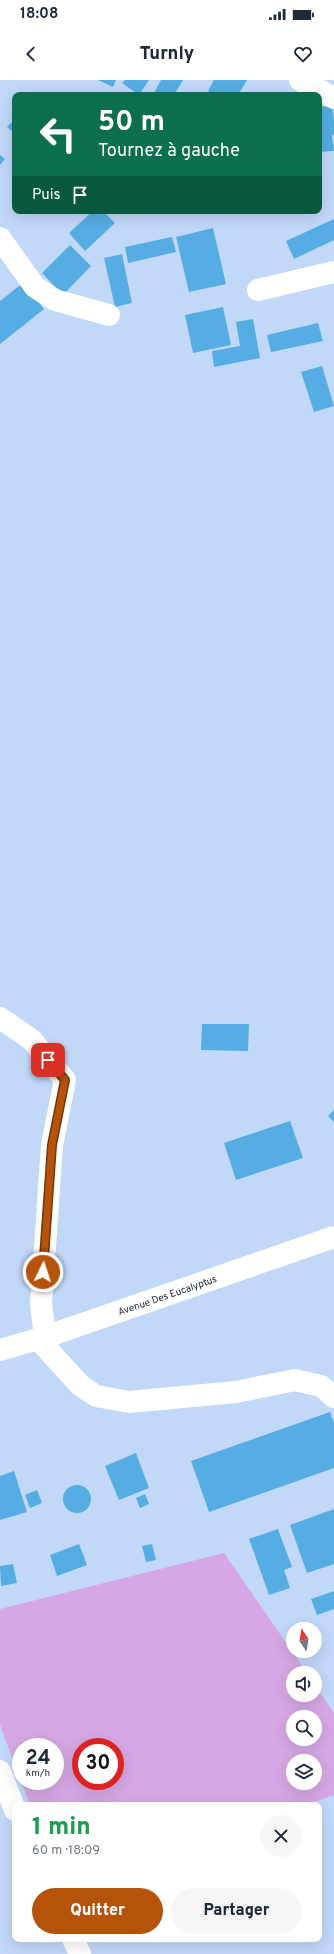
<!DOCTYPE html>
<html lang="fr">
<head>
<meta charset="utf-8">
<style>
  :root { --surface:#fff; --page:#f6f6f7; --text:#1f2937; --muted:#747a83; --accent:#b45309 }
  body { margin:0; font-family:Overpass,sans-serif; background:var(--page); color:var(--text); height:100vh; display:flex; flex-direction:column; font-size:15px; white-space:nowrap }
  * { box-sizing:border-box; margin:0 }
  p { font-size:13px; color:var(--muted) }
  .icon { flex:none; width:22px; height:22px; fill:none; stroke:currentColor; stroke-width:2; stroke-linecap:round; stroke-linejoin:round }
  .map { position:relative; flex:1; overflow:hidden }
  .sheet { position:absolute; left:12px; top:1722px; width:310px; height:140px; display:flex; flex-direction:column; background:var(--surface); border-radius:8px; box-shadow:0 4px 16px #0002 }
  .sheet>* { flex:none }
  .hud { position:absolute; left:12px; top:12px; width:310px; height:122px; border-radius:8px; box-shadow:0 4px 16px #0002; background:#0b6e4f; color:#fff; overflow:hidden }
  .needle { width:26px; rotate:348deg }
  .controls { position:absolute; left:286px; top:1542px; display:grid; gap:8px }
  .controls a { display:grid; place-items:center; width:36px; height:36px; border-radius:50%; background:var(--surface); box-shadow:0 4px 16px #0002; font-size:20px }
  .speed { position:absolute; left:12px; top:1658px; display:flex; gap:8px; font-size:20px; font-weight:700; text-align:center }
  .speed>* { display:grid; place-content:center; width:52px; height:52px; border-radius:50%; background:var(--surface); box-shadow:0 4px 16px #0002; line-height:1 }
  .speed small { font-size:10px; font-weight:400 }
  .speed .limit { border:6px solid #d22; background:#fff; color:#111 }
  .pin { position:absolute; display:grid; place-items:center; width:34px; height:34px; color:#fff; margin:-17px; border-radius:8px; box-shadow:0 2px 6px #0006 }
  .me { position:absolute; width:44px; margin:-22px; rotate:4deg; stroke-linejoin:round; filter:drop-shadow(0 0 3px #0008) }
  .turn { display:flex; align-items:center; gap:14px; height:84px; padding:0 20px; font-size:18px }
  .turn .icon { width:52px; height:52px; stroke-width:2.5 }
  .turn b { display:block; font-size:28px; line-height:34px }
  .then { display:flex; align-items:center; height:38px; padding:0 20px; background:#0003; gap:8px; font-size:15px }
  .round { display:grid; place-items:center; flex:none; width:42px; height:42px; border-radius:21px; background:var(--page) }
  .overview { display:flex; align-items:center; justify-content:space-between; height:68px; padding:0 20px }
  h1 { font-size:24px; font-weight:800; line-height:30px; color:#1e9e55 }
  .primary-button { display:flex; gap:8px; margin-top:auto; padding:8px 20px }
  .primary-button a { flex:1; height:46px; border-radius:24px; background:var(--accent); color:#fff; font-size:16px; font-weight:800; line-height:46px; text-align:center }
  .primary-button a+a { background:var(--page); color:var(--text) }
  .status { display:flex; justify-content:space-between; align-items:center; height:28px; padding:0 20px; background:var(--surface); direction:ltr }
  .status svg { height:11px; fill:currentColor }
  header { display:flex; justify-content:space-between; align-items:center; height:52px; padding:0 20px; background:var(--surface); font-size:18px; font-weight:800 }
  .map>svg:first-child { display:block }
  .green { fill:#d6a7e4; fill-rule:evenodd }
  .building { fill:#56ade3 }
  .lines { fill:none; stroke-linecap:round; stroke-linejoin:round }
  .minor { stroke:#fff; stroke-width:22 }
  .route-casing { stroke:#753606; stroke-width:10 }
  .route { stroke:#b45309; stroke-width:7 }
  .labels { text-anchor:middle; stroke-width:3; stroke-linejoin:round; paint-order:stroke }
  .street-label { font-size:10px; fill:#222d3d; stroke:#f5f7fc }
</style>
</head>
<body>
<div class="status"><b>18:08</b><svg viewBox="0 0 49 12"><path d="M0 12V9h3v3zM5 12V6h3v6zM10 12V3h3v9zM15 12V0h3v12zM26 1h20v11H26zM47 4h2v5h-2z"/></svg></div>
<header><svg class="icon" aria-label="back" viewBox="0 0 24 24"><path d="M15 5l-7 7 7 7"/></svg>Turnly<svg class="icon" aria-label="heart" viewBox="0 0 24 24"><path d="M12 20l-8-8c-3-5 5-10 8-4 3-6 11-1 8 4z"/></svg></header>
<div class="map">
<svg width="334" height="1874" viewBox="0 0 334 1874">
  <rect width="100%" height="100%" fill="#c2d8f9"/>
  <path class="green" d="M 224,1473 L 307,1593 L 293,1593 L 293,1615 L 315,1615 L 315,1605 L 334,1633 L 334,1715 L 306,1725 L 30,1725 L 0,1645 L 0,1529 ZM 293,1637 L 315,1637 L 315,1659 L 293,1659 ZM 21,1667 L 55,1667 L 55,1701 L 21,1701 ZM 81,1667 L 115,1667 L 115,1701 L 81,1701 ZM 293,1681 L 315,1681 L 315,1703 L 293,1703 Z"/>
  <g class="building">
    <path d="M 98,0 L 116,0 L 113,7 Z"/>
    <path d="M 125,0 L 149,0 L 139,15 L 122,3 Z"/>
    <path d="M 161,0 L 183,0 L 174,15 L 153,15 Z"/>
    <path d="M 214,0 L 247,0 L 238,15 L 215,15 L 208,11 Z"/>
    <path d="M 332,26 L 334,40 L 334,55 L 332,55 L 334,71 L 319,72 L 319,27 Z"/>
    <path d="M 15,39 L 15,54 L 7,47 Z"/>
    <path d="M 0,75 L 5,79 L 0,85 Z"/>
    <path d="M 93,131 L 103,131 L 115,143 L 85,171 L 69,153 Z"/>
    <path d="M 334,139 L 334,160 L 294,179 L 286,161 Z"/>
    <path d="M 213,148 L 226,204 L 189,212 L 176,157 Z"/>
    <path d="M 172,157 L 176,172 L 128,183 L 125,167 Z"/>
    <path d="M 70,165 L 91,186 L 63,215 L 42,193 Z"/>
    <path d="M 122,174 L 132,223 L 115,227 L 104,178 Z"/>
    <path d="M 23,203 L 44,229 L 0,264 L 0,221 Z"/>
    <path d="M 223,227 L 231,265 L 193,273 L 185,235 Z"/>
    <path d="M 253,239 L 260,278 L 214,287 L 212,271 L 240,266 L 236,242 Z"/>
    <path d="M 318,243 L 323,261 L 271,272 L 267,255 Z"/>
    <path d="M 322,286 L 334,326 L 314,332 L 301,292 Z"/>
    <path d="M 202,944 L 249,944 L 248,971 L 201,970 Z"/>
    <path d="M 334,1030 L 334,1042 L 328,1036 Z"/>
    <path d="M 290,1041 L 303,1078 L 236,1100 L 224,1063 Z"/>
    <path d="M 330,1332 L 334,1343 L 334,1388 L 209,1432 L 191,1381 Z"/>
    <path d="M 136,1373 L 149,1408 L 119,1420 L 105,1386 Z"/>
    <path d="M 14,1391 L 27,1432 L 0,1440 L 0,1396 Z"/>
    <circle cx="77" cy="1419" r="14"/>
    <path d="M 37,1410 L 42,1423 L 30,1428 L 25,1415 Z"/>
    <path d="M 145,1414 L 149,1424 L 140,1428 L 136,1418 Z"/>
    <path d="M 334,1429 L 334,1484 L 307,1493 L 290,1445 Z"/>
    <path d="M 278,1449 L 292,1487 L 284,1490 L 290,1508 L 269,1515 L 249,1459 Z"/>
    <path d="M 79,1464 L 87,1485 L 57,1496 L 50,1475 Z"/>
    <path d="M 152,1464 L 156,1480 L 146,1482 L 142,1466 Z"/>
    <path d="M 13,1484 L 17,1503 L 1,1506 L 0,1486 Z"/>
    <path d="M 334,1511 L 334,1529 L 317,1535 L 311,1519 Z"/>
  </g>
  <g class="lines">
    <g class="minor">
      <path d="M 300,0 L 334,18"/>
      <path d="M 0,158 L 35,207 L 55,220 L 109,235"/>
      <path d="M 258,210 L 334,192"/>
      <path d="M 0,938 L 32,960 L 65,1000 L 52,1065 L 41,1224 L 45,1257"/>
      <path d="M 38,1259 L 80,1305 L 96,1316 L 129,1322 L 236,1312 L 295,1300 L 321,1306 L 334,1317"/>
      <path id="s1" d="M 0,1270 L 45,1257 L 334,1157"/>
      <path d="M 0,1691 L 15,1730"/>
      <path d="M 73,1859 L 80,1874"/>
    </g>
  </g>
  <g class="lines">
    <g class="route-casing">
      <path id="route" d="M 43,1192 L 52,1065 L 65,1000 L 48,980"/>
    </g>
    <use href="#route" class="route"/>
  </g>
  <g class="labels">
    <g class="street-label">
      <text dy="4" stroke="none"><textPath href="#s1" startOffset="176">Avenue Des Eucalyptus</textPath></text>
    </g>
  </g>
</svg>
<div class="controls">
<a><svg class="needle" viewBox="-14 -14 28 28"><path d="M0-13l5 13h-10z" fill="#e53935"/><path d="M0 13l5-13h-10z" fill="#747a83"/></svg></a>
<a><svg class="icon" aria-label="sound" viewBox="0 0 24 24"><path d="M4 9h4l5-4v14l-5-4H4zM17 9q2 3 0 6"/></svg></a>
<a><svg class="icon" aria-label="search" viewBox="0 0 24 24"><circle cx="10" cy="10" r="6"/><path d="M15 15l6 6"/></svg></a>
<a><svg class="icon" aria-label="layers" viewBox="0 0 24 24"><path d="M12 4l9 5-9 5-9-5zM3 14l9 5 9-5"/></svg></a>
</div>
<div class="speed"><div>24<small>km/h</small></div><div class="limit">30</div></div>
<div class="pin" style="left:48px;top:980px;background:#d93025"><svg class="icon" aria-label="arrive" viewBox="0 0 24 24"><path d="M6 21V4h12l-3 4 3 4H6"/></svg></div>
<svg class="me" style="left:43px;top:1192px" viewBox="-20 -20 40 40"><circle r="17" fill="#b45309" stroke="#fff" stroke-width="3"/><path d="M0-11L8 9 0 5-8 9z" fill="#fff"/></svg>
<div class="hud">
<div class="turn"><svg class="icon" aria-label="left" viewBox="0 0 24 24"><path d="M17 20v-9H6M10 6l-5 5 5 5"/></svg><div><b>50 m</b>Tournez à gauche</div></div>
<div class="then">Puis<svg class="icon" aria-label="arrive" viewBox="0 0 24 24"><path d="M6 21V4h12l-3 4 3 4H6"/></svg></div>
</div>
<section class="sheet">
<div class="overview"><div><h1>1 min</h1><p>60 m · 18:09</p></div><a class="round"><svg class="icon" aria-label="close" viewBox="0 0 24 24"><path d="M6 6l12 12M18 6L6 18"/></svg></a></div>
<div class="primary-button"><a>Quitter</a><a>Partager</a></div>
</section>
</div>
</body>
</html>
